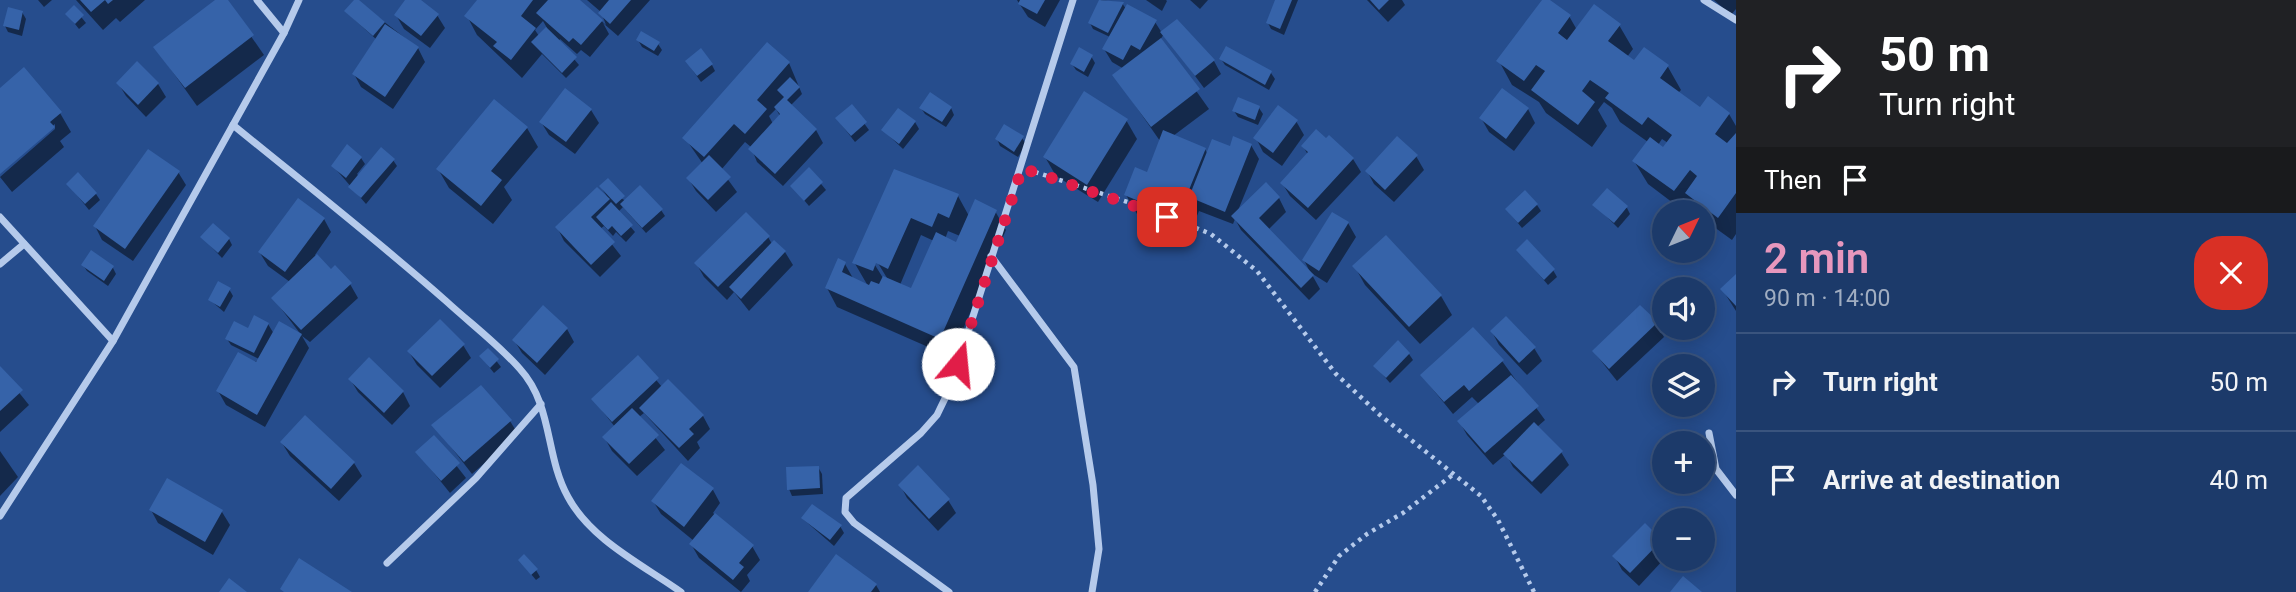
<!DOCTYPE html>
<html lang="en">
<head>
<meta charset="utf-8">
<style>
  :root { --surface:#1c3a6a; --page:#294572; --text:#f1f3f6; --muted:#a0adc1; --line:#3a547e; --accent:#e797bd }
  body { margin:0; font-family:Roboto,sans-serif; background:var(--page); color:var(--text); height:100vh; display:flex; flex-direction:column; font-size:26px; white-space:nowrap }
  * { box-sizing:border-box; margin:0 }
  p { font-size:23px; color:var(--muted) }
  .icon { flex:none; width:38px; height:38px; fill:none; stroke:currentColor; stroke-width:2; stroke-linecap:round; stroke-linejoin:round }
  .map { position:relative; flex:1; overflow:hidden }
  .drawer { display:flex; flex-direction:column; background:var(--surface); width:560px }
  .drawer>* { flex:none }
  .hud { background:#202124; color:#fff; overflow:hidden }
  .needle { width:46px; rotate:47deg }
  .buttons { position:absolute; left:1652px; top:200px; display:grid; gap:14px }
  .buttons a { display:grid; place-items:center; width:63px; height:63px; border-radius:50%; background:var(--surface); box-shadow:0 4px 18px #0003,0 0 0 2px var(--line); font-size:35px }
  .pin { position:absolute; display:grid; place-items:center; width:60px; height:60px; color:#fff; margin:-30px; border-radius:14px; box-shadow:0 4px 10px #0006 }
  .me { position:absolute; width:77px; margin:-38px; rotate:17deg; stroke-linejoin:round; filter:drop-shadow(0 0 5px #0008) }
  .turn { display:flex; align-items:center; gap:24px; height:147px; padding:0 28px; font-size:32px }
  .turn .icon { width:91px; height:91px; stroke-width:2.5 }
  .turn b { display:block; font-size:49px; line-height:60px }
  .then { display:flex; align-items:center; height:66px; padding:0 28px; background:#0003; gap:14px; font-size:26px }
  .round { display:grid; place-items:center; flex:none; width:74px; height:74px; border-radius:28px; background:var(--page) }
  .overview { display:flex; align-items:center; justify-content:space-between; height:119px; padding:0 28px }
  h1 { font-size:42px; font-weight:600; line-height:52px; color:var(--accent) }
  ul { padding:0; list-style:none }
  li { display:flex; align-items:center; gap:21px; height:98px; padding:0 28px; border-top:2px solid var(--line) }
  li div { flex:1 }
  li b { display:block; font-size:26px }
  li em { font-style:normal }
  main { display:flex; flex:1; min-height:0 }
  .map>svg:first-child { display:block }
  .shadow { fill:#0007; fill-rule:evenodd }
  .building { fill:#3663a9 }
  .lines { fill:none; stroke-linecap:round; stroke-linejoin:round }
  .path { stroke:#b5caeb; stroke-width:4.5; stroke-dasharray:3.5 5; stroke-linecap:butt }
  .street { stroke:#b5caeb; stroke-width:7 }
  .route { stroke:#e11d48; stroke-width:12; stroke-dasharray:0 21.6 }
</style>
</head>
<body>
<main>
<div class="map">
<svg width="1736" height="592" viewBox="0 0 1736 592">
  <rect width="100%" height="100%" fill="#264d8d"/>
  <g class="shadow">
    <path d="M 38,0 L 52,0 L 44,7 Z"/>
    <path d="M 76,0 L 145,0 L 120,22 L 116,18 L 103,30 Z"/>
    <path d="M 218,0 L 226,0 L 264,55 L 197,106 L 155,47 Z"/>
    <path d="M 356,0 L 418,48 L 425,62 L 393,109 L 361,87 L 354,74 L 377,40 L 346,12 Z"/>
    <path d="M 408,0 L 418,0 L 437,15 L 445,28 L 430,48 L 404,29 L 396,15 Z"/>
    <path d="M 480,0 L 577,0 L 606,25 L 601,12 L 587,0 L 650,0 L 618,36 L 603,23 L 609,34 L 590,57 L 581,50 L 577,54 L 560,39 L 559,41 L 579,65 L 566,78 L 542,54 L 522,78 L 477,35 L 467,16 ZM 543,21 L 547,28 L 539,36 L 535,30 Z"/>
    <path d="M 1017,0 L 1060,0 L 1045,27 L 1028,17 Z"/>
    <path d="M 1101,0 L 1122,3 L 1126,9 L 1155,22 L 1162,33 L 1177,21 L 1214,61 L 1221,74 L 1204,88 L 1164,34 L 1160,40 L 1209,109 L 1173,136 L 1205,149 L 1208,155 L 1251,145 L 1259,159 L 1237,213 L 1279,198 L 1286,212 L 1268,230 L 1310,272 L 1304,260 L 1333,214 L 1348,223 L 1356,237 L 1327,283 L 1311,273 L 1320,289 L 1309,300 L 1241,230 L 1235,219 L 1233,224 L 1199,211 L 1189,235 L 1137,214 L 1126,195 L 1148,174 L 1160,141 L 1114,75 L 1124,69 L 1112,62 L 1104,49 L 1110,37 L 1093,29 L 1090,23 Z"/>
    <path d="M 1146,0 L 1166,0 L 1167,1 L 1162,11 Z"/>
    <path d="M 1190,0 L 1208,0 L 1200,9 Z"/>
    <path d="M 1277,0 L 1298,0 L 1284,35 L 1271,29 L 1268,23 Z"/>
    <path d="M 1367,0 L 1402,0 L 1405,5 L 1388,22 Z"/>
    <path d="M 1544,0 L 1569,16 L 1577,30 L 1619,25 L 1633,49 L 1627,57 L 1635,63 L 1668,67 L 1681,90 L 1678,93 L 1700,110 L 1729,114 L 1736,126 L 1736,234 L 1732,240 L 1703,219 L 1703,212 L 1697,212 L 1694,205 L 1685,212 L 1648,184 L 1634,161 L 1648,142 L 1620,122 L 1612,108 L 1604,102 L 1598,110 L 1607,126 L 1592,147 L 1546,113 L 1539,102 L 1512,85 L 1499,61 ZM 1662,139 L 1668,143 L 1664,150 L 1658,145 Z"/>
    <path d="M 1714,0 L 1736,0 L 1736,9 L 1731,15 Z"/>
    <path d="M 74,8 L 86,23 L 79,29 L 67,14 Z"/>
    <path d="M 22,12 L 26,19 L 22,36 L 8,32 L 5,26 Z"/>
    <path d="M 638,40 L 658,44 L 662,50 L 658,56 L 642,47 Z"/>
    <path d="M 1091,56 L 1095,63 L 1088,77 L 1076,70 L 1072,64 Z"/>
    <path d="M 1221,59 L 1271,73 L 1275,79 L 1269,90 L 1225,65 Z"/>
    <path d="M 789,63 L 802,94 L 790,106 L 816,130 L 823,143 L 783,186 L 757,162 L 751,147 L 745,142 L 721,170 L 737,192 L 716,212 L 696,191 L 688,178 L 703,164 L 685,138 ZM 776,109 L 780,116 L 773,124 L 769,116 Z"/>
    <path d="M 712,65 L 715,71 L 701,82 L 691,68 Z"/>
    <path d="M 118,83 L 158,84 L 166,97 L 146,117 L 126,96 Z"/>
    <path d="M 0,90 L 60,113 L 71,132 L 60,141 L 64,147 L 12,192 L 0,177 L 55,129 L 55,124 L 0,172 Z"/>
    <path d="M 494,101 L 527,128 L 538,147 L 504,187 L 512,200 L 493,224 L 449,188 L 438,169 Z"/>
    <path d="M 852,107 L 869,130 L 855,142 L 837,119 Z"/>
    <path d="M 921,108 L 951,108 L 954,115 L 946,127 L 925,114 Z"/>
    <path d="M 1259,108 L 1263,114 L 1258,125 L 1238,117 L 1234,111 Z"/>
    <path d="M 1528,109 L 1535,123 L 1514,151 L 1489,132 L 1481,118 Z"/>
    <path d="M 591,110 L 599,123 L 575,154 L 549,135 L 541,122 Z"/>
    <path d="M 1126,120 L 1137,139 L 1098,202 L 1056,176 L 1045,157 Z"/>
    <path d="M 1296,121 L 1304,135 L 1282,166 L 1263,152 L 1256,138 Z"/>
    <path d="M 915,122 L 919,129 L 903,149 L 883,130 Z"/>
    <path d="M 1022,138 L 1026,144 L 1018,157 L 1000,146 L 997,139 Z"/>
    <path d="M 1303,146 L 1353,159 L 1361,172 L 1316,220 L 1290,196 L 1282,183 L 1308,155 Z"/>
    <path d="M 1416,156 L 1424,170 L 1394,202 L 1374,184 L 1367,171 Z"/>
    <path d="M 361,158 L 365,164 L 357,174 L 359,176 L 393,160 L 397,166 L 366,204 L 333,166 Z"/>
    <path d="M 809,169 L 826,190 L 809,206 L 792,186 Z"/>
    <path d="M 895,171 L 958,196 L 969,216 L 995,211 L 1006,230 L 951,357 L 837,307 L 827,288 L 845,264 L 854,280 L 868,286 L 854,262 ZM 948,231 L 960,236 L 957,244 L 945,239 ZM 921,235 L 934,241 L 912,291 L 900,285 ZM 873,255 L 887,278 L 883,278 L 870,257 Z"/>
    <path d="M 178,172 L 186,185 L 133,261 L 102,240 L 95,226 Z"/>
    <path d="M 68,184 L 96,194 L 100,200 L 89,210 Z"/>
    <path d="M 601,187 L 626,201 L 661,210 L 665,216 L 646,233 L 623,207 L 618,212 L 635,232 L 626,242 L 616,232 L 613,236 L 604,226 L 600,229 L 621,256 L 600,277 L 564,241 L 557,227 L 608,198 Z"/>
    <path d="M 1537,205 L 1541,211 L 1522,228 L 1507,210 Z"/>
    <path d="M 1595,205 L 1627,208 L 1630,214 L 1618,228 Z"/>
    <path d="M 324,219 L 331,232 L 315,255 L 331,271 L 350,284 L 358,298 L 310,342 L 302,336 L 309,348 L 265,427 L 226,405 L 218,391 L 259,359 L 231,345 L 227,339 L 268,324 L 274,334 L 280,323 L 302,336 L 273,298 L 290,282 L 268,266 L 260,253 Z"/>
    <path d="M 202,237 L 229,239 L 232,245 L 222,258 Z"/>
    <path d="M 768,237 L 772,244 L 785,252 L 793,265 L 749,311 L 734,292 L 727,300 L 704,277 L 696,263 Z"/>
    <path d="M 1386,237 L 1441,296 L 1452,315 L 1420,344 L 1365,285 L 1355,267 Z"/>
    <path d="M 1518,250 L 1553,270 L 1557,277 L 1548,285 Z"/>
    <path d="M 83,265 L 113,268 L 116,274 L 108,286 L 87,271 Z"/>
    <path d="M 1736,276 L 1736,311 L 1722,289 Z"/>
    <path d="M 229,289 L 233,296 L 224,312 L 210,300 Z"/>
    <path d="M 1656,323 L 1664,337 L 1617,381 L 1594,352 Z"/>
    <path d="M 567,329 L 574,342 L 545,375 L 522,353 L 514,340 Z"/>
    <path d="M 1492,332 L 1534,348 L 1542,361 L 1527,375 L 1499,345 Z"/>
    <path d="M 463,345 L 471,358 L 440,388 L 417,365 L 409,352 Z"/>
    <path d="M 488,350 L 501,367 L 494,373 L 481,357 Z"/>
    <path d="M 1409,354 L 1413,360 L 1390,383 L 1375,366 Z"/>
    <path d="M 637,357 L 662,387 L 703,416 L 710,429 L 697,442 L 700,448 L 688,461 L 644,413 L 639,417 L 665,450 L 637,476 L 612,451 L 604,437 L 615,427 L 593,399 Z"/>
    <path d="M 1502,361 L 1545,420 L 1537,427 L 1561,452 L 1569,465 L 1541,494 L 1513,467 L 1506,454 L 1493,465 L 1467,435 L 1459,421 L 1479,404 L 1472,397 L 1453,414 L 1422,376 Z"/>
    <path d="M 0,369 L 29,405 L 0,432 Z"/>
    <path d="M 350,379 L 403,392 L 410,406 L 392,425 L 358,392 Z"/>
    <path d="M 510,421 L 518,434 L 472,474 L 434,425 Z"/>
    <path d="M 434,437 L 466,478 L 450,493 L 417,452 Z"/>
    <path d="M 282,443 L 354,463 L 362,476 L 339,501 L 290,456 Z"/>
    <path d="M 0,451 L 18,477 L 0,496 Z"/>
    <path d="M 818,467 L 822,474 L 823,494 L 792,496 L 789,489 Z"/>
    <path d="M 168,480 L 222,512 L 230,525 L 213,555 L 158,523 L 151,510 Z"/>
    <path d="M 900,485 L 948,500 L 956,513 L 938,531 L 907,498 Z"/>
    <path d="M 713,490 L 720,503 L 713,513 L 752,546 L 760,560 L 747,575 L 750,581 L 741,592 L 699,558 L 691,544 L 694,541 L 661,514 L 653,501 Z"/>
    <path d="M 803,519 L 840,526 L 844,533 L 834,546 Z"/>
    <path d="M 1645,526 L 1661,541 L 1665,558 L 1639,586 L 1622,570 L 1615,557 Z"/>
    <path d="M 520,561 L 536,570 L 540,577 L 536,580 Z"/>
    <path d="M 876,585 L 880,592 L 810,592 Z"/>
  </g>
  <g class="building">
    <path d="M 80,0 L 113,0 L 108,4 L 105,0 L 91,12 Z"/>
    <path d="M 215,0 L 228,0 L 254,35 L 185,88 L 153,47 Z"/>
    <path d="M 354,0 L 359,0 L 385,22 L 373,36 L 344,11 Z"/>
    <path d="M 405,0 L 421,0 L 439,14 L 421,36 L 394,15 Z"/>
    <path d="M 477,0 L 533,0 L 521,16 L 536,28 L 511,60 L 493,46 L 497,42 L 464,16 Z"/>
    <path d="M 548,0 L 580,0 L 603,20 L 581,45 L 573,38 L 569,42 L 536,13 Z"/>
    <path d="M 609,0 L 631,0 L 610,24 L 598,13 Z"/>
    <path d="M 1020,0 L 1045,0 L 1037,14 L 1018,4 Z"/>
    <path d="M 1099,0 L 1124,2 L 1108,33 L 1088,23 Z"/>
    <path d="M 1275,0 L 1292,0 L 1280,29 L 1266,23 Z"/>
    <path d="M 1370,0 L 1389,0 L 1379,10 Z"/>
    <path d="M 1542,0 L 1550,0 L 1571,15 L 1558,33 L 1567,40 L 1594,4 L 1621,24 L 1608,41 L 1634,60 L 1644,47 L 1669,65 L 1660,78 L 1700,107 L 1708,96 L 1730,113 L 1715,134 L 1727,143 L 1736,133 L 1736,193 L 1718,218 L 1685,193 L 1697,176 L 1690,170 L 1674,191 L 1632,161 L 1650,137 L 1663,147 L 1672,135 L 1648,117 L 1642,125 L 1605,98 L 1609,93 L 1590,80 L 1582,91 L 1595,102 L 1578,125 L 1531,90 L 1545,71 L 1536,65 L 1524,81 L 1496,61 Z"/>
    <path d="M 1127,4 L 1157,20 L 1140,50 L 1131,45 L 1123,60 L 1102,49 Z"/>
    <path d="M 74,5 L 84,15 L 75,24 L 65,14 Z"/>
    <path d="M 8,7 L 23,11 L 19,30 L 3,26 Z"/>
    <path d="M 1177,19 L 1215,60 L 1195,76 L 1160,32 Z"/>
    <path d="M 385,24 L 419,47 L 385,97 L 352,74 Z"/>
    <path d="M 546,27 L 577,57 L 562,73 L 531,42 Z"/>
    <path d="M 641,31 L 660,42 L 654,51 L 636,40 Z"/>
    <path d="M 1161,38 L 1200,89 L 1151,127 L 1112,75 Z"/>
    <path d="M 767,42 L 790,62 L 757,100 L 767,109 L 745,134 L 734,124 L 704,157 L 682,138 Z"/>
    <path d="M 1226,46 L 1272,71 L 1265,85 L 1219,59 Z"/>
    <path d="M 1079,47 L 1093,55 L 1084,72 L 1070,64 Z"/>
    <path d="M 701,48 L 713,64 L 697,76 L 685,61 Z"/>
    <path d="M 137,61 L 159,83 L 138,105 L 116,83 Z"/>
    <path d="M 24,67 L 62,112 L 50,122 L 55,127 L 0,174 L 0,88 Z"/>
    <path d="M 790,77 L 800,87 L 787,100 L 817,129 L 775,174 L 748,149 L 780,114 L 774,107 L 784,97 L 777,90 Z"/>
    <path d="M 565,88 L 592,109 L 566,142 L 539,122 Z"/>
    <path d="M 1502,88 L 1529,108 L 1506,139 L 1479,118 Z"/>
    <path d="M 1084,91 L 1128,119 L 1087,185 L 1043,157 Z"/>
    <path d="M 930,92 L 952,107 L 942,122 L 919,108 Z"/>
    <path d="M 1238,97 L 1260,106 L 1255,120 L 1232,111 Z"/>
    <path d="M 494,99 L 528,127 L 491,171 L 502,180 L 481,206 L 436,169 Z"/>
    <path d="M 852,104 L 867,122 L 851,136 L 835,118 Z"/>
    <path d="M 1278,105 L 1298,120 L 1273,153 L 1253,138 Z"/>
    <path d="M 898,108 L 916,121 L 899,144 L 881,130 Z"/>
    <path d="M 1004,124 L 1024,136 L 1014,152 L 995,139 Z"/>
    <path d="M 1316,129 L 1326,138 L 1329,135 L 1354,158 L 1308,208 L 1280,183 L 1308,152 L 1301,146 Z"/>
    <path d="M 1163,130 L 1206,148 L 1178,217 L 1124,195 L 1135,167 L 1147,172 Z"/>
    <path d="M 1233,136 L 1252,144 L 1225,212 L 1189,197 L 1212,139 L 1230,146 Z"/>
    <path d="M 1397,136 L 1418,155 L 1385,190 L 1365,171 Z"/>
    <path d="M 347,144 L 362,157 L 346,178 L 331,166 Z"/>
    <path d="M 381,147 L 395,159 L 361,198 L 348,187 Z"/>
    <path d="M 148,149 L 180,171 L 125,249 L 93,226 Z"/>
    <path d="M 709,155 L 731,177 L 708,200 L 686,178 Z"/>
    <path d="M 809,167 L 823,182 L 804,201 L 790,186 Z"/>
    <path d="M 894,169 L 959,194 L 949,218 L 938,213 L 932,227 L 911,218 L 888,269 L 876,263 L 873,271 L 852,263 Z"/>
    <path d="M 78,172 L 97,193 L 85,204 L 66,184 Z"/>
    <path d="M 608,178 L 625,196 L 616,204 L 599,186 Z"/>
    <path d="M 1266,182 L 1280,197 L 1259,218 L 1314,275 L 1301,288 L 1231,216 Z"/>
    <path d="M 640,185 L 663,209 L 642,228 L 620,204 Z"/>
    <path d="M 597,187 L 610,199 L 591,217 L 615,242 L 591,265 L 555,227 Z"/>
    <path d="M 1607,188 L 1628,206 L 1614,223 L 1592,205 Z"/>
    <path d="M 1525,190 L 1538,204 L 1518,223 L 1505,209 Z"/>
    <path d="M 298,198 L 325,218 L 285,272 L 258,252 Z"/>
    <path d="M 975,199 L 997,210 L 940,339 L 825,288 L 838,258 L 846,262 L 842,272 L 869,285 L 871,281 L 879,284 L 883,276 L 911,288 L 936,232 L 956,242 Z"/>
    <path d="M 611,202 L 633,225 L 621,236 L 612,226 L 608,230 L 596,217 Z"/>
    <path d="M 746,212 L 770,236 L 718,287 L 694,263 Z"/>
    <path d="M 1332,212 L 1349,222 L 1319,271 L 1302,260 Z"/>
    <path d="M 213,223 L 230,238 L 218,253 L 200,237 Z"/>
    <path d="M 1386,235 L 1442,295 L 1409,327 L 1352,266 Z"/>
    <path d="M 1527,239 L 1555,269 L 1544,280 L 1516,250 Z"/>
    <path d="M 774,240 L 786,251 L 741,299 L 729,287 Z"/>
    <path d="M 91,250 L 114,266 L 104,281 L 81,265 Z"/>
    <path d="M 317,254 L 331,269 L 335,265 L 352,283 L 301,330 L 271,298 Z"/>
    <path d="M 1736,274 L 1736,306 L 1720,289 Z"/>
    <path d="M 218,281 L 231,288 L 220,307 L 208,300 Z"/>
    <path d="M 543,305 L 568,328 L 537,363 L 512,340 Z"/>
    <path d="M 1640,305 L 1658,322 L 1609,369 L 1592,351 Z"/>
    <path d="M 254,315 L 269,323 L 254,353 L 225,339 L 234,321 L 248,328 Z"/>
    <path d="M 1506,316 L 1536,347 L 1519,363 L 1490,331 Z"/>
    <path d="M 440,319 L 465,344 L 432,376 L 407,351 Z"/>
    <path d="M 279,321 L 302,334 L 257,415 L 216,391 L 238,352 L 256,362 Z"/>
    <path d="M 1473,327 L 1504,360 L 1469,391 L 1464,385 L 1444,402 L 1420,375 Z"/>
    <path d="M 1398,340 L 1410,353 L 1386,378 L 1373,366 Z"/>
    <path d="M 488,348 L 499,359 L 490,368 L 479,356 Z"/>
    <path d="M 638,355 L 659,378 L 612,422 L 591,399 Z"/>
    <path d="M 369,357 L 404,391 L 384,413 L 348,379 Z"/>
    <path d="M 0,366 L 23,390 L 0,411 Z"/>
    <path d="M 1511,375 L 1539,406 L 1485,453 L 1457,421 Z"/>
    <path d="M 668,379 L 704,415 L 689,429 L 694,434 L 679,448 L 639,408 Z"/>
    <path d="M 481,385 L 512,420 L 464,462 L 431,425 Z"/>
    <path d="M 632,408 L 659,435 L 629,464 L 602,437 Z"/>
    <path d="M 305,415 L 355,462 L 331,489 L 280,442 Z"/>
    <path d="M 1534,422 L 1563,451 L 1532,482 L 1503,454 Z"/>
    <path d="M 434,435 L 460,463 L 441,481 L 415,452 Z"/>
    <path d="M 681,463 L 714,488 L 684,527 L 651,501 Z"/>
    <path d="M 918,465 L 950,499 L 929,519 L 898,485 Z"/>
    <path d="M 819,466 L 820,488 L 787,490 L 786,467 Z"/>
    <path d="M 167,478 L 223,510 L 205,542 L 149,510 Z"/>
    <path d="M 812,504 L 842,525 L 830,540 L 801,518 Z"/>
    <path d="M 715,513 L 754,545 L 739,563 L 744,567 L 733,580 L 689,544 Z"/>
    <path d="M 1645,523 L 1662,540 L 1630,573 L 1612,556 Z"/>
    <path d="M 524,554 L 538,569 L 531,575 L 518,560 Z"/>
    <path d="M 836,554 L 877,584 L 871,592 L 808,592 Z"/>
    <path d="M 299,558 L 352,592 L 284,592 L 280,589 Z"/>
    <path d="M 1683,576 L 1702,592 L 1670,592 Z"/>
    <path d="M 229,578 L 247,592 L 219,592 Z"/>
  </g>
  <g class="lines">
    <g class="path">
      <path d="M 1035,172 L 1146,208 L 1211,234 L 1257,271 L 1336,374 L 1380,415 L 1481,496 L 1498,520 L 1534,592"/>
      <path d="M 1315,592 L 1339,556 L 1367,534 L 1403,513 L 1455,473"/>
    </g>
    <g class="street">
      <path d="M 257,0 L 284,33"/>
      <path d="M 1704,0 L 1736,20"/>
      <path d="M 233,125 C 304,183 377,240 446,301 C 471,324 498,344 520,369 C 553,405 545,456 568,497 C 591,540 643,565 681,592"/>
      <path d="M 0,217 L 113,341"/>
      <path d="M 991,256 L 1074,367 L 1093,485 L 1099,549 L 1092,592"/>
      <path d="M 0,264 L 24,244"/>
      <path d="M 1709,433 L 1716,469 L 1736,495"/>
      <path d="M 0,516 L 113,341 L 284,33 L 299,0"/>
      <path d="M 387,563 L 476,478 L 541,404"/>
      <path d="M 949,592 L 854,523 L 845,512 L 846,498 L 921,433 L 937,415 L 951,386 L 1073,0"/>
    </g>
  </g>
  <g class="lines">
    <path class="route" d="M 958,364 L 1022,168 L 1167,217"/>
  </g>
</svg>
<div class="buttons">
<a><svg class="needle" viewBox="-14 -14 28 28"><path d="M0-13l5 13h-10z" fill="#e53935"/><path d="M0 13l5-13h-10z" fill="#a0adc1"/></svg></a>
<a><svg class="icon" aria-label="sound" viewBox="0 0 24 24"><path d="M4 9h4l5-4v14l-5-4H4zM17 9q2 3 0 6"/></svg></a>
<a><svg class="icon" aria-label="layers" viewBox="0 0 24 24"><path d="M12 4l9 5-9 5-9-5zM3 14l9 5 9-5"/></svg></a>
<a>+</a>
<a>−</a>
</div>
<div class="pin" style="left:1167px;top:217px;background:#d93025"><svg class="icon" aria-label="arrive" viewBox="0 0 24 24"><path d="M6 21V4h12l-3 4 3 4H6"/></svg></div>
<svg class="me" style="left:958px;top:364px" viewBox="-20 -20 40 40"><circle r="19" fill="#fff"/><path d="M0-13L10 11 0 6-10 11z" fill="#e11d48"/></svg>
</div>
<section class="drawer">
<div class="hud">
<div class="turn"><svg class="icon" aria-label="right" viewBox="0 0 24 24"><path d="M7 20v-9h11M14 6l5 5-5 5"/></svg><div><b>50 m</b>Turn right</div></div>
<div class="then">Then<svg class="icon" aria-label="arrive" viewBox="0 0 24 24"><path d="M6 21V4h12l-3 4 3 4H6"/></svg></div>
</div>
<div class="overview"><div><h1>2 min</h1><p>90 m · 14:00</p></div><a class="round" style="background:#d93025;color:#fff"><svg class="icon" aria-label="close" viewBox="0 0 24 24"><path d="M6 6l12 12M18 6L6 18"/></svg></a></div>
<ul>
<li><svg class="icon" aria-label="right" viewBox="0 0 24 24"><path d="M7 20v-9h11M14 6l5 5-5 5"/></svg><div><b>Turn right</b></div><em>50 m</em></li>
<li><svg class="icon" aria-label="arrive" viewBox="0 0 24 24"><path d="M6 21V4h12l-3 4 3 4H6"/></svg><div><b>Arrive at destination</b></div><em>40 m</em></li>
</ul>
</section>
</main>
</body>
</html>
